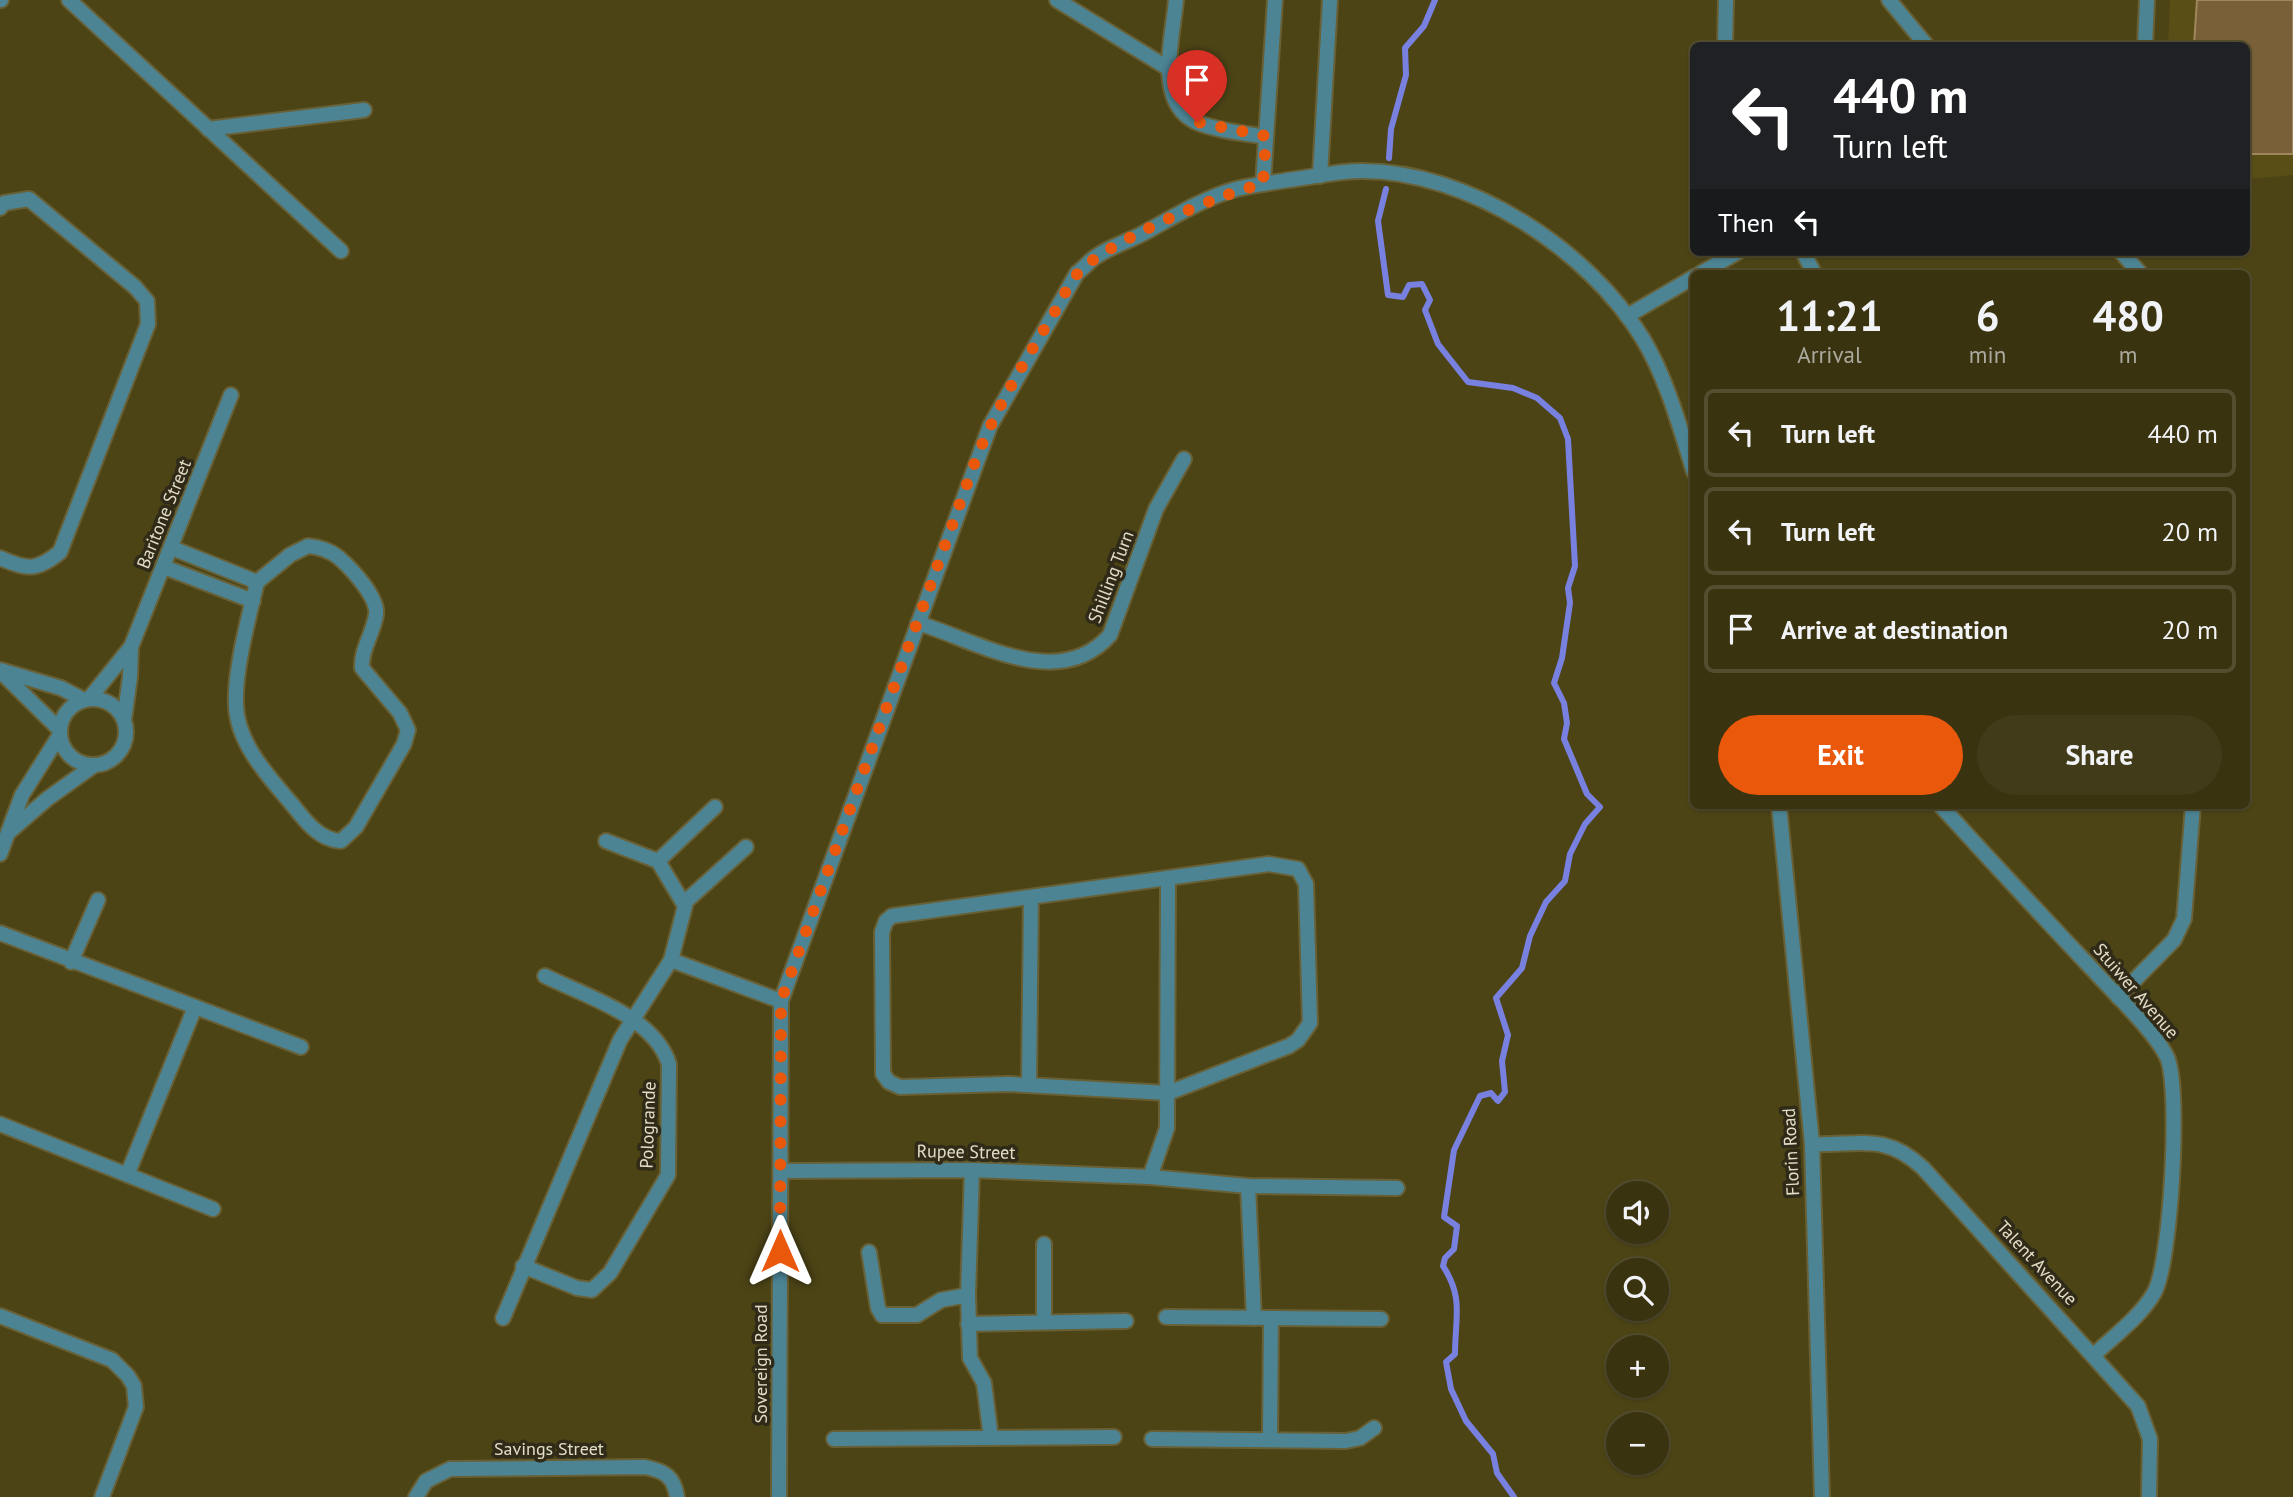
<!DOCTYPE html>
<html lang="en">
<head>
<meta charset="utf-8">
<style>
  :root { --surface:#3a3310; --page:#413b19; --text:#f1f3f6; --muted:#abaa9f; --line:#544e30; --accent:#ea580c }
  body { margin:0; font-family:"PT Sans",sans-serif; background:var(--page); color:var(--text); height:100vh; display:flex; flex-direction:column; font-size:26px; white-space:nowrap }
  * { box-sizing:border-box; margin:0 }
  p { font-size:23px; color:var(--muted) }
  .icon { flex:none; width:38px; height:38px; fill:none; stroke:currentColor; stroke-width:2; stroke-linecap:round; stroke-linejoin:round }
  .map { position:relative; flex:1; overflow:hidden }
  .side { position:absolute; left:1690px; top:270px; width:560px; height:539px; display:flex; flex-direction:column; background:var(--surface); border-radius:10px; box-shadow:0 2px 5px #0004,0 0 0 2px var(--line) }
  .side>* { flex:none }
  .banner { position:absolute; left:1690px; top:42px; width:560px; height:214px; border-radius:10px; box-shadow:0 2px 5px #0004,0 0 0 2px var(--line); background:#202124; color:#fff; overflow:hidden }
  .controls { position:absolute; left:1606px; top:1181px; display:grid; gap:14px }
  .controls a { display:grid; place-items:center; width:63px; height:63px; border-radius:50%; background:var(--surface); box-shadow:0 2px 5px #0004,0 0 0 2px var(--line); font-size:35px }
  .pin { position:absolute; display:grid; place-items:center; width:60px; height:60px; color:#fff; margin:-72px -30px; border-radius:50% 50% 50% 0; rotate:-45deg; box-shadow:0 0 7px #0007 }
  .pin .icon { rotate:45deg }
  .me { position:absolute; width:77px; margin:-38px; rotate:0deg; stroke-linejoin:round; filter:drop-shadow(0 0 5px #0008) }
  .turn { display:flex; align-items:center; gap:24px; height:147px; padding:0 28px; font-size:32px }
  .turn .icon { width:91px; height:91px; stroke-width:2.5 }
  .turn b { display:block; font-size:49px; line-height:60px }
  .then { display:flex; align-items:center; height:66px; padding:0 28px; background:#0003; gap:14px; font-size:26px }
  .eta { display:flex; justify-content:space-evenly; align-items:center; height:119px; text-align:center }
  .eta b { font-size:42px; font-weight:800; line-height:49px }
  .cta { display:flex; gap:14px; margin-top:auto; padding:14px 28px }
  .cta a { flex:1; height:80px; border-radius:42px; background:var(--accent); color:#fff; font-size:28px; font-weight:800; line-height:80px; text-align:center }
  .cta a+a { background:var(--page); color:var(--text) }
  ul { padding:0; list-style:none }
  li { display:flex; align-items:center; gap:21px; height:88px; margin:0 14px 10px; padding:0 14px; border:4px solid var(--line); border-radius:10px }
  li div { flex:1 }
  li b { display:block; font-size:26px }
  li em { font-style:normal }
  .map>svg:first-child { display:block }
  .built { fill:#594e16 }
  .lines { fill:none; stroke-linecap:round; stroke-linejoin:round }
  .stream { stroke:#7981e0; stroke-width:6 }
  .building { fill:#796038; stroke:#a0865d; stroke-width:2 }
  .minor-casing { stroke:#686036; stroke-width:18 }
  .minor { stroke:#4c8494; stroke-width:14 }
  .route { stroke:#ea580c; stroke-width:12; stroke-dasharray:0 21.6 }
  .labels { text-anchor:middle; stroke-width:7; stroke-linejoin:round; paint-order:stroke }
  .street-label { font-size:18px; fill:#e3dec6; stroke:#2f2b18 }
</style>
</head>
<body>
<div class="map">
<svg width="2293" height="1497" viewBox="0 0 2293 1497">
  <rect width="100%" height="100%" fill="#4d4416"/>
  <path class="built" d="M 2170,0 L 2293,0 L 2293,175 L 2247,179 L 2247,46 L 2168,45 Z"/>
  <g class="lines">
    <g class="stream">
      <path d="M 1389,158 L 1391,129 L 1406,75 L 1405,48 L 1424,26 L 1435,0"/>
      <path d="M 1386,189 L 1378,221 L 1388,295 L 1403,297 L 1409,285 L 1422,284 L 1430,300 L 1425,310 L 1438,344 L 1468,382 L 1513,388 L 1537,398 L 1560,418 L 1568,439 L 1575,566 L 1568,588 L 1570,603 L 1562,658 L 1554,683 L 1564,703 L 1567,723 L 1564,739 L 1587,794 L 1600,807 L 1585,824 L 1570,854 L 1565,881 L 1546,902 L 1530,936 L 1522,968 L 1496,998 L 1508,1035 L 1502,1061 L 1505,1092 L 1498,1101 L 1491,1093 L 1480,1096 L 1454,1150 L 1444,1217 L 1457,1226 L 1454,1249 L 1445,1258 L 1443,1266 C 1464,1298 1455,1318 1455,1354 L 1446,1362 L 1451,1389 L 1466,1421 L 1493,1454 L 1497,1473 L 1514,1497"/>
    </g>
  </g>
  <path class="building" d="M 2197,0 L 2293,0 L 2293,154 L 2247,154 L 2247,45 L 2194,45 Z"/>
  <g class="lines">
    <g class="minor-casing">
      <g id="minor">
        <path d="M 0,0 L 1,0"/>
        <path d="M 69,0 L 341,251"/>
        <path d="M 1057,0 L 1171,70"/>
        <path d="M 1176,0 C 1173,37 1154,102 1196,122 C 1217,131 1244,133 1266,137"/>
        <path d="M 1889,0 L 1927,46"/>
        <path d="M 1725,46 L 1726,0"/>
        <path d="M 2145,46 L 2147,0"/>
        <path d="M 208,129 L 364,110"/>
        <path d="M 1320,176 L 1330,0"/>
        <path d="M 1263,184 L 1275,0"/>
        <path d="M 0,208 L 4,203 L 29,199 L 135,287 L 147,301 L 148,324 L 60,552 C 37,571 27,570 0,558"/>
        <path d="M 1803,252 L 1814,273"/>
        <path d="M 2121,252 L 2140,273"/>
        <path d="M 1701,273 L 1738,252"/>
        <path d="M 1627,316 L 1694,277"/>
        <path d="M 308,546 C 320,547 329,550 338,557 C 351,568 379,598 376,615 C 373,634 361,649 362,668 L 400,713 L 408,730 L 404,744 L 356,827 L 341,841 C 318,840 304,819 291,803 C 268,776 237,743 236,705 C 234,672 249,616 257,582 L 290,555 Z"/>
        <path d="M 172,548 L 257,582"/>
        <path d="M 164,567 L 253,601"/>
        <path d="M 918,623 C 977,641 1059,693 1110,635 L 1156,509 L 1184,459"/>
        <path d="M 0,670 L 61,688 L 84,700"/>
        <path d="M 1,672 L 60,730"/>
        <circle cx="93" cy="732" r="33"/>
        <path d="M 89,699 L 131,647 L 231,395"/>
        <path d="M 124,720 L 130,677 L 131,647"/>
        <path d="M 1779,805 L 1812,1144 L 1822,1497"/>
        <path d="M 1940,805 C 1991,861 2043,917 2095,972 C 2115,994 2155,1032 2167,1057 C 2181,1087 2171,1265 2154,1293 C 2141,1316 2114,1336 2095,1354"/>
        <path d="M 8,833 L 47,799 L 93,766"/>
        <path d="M 606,841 L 658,861"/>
        <path d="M 0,854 L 22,795 L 59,736"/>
        <path d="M 1269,864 L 1298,869 L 1306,884 L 1310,1023 L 1298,1040 L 1289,1046 L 1168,1093 L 1008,1084 L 900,1087 L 889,1082 L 883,1074 L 882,932 L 886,921 L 892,916 Z"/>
        <path d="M 684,903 L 746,847"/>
        <path d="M 0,933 L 301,1047"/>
        <path d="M 671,960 L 685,906 L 658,861 L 715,807"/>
        <path d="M 71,962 L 98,900"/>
        <path d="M 2118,997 L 2174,940 L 2184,919 L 2193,805"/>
        <path d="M 1029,1085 L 1031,897"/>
        <path d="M 0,1124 L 213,1209"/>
        <path d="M 1812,1144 C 1858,1146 1885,1132 1923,1168 L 2138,1406 L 2150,1439 L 2149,1497"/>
        <path d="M 972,1170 L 968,1295 L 970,1358 L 984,1383 L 991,1438"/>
        <path d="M 781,1171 L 972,1170 L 1150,1177 L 1248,1186 L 1397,1188"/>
        <path d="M 128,1173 L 195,1007"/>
        <path d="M 1150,1177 L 1167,1128 L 1168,878"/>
        <path d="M 1248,1186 L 1254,1318"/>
        <path d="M 1044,1244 L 1044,1321"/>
        <path d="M 869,1252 L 878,1308 L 882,1315 L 917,1315 L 941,1300 L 968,1295"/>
        <path d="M 523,1266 L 577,1288 L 592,1290 L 610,1273 L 668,1175 L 669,1064 C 654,1016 585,996 545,976"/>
        <path d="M 0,1316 L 112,1360 L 128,1376 L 134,1386 L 136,1407 L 102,1497"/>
        <path d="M 1166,1317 L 1381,1319"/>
        <path d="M 503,1318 L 620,1040 L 671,960 L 781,1001"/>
        <path d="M 968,1324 L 1126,1321"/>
        <path d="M 834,1439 L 1114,1437"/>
        <path d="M 1152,1439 L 1346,1441 L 1360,1438 L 1374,1428"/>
        <path d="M 1270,1440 L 1271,1318"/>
        <path d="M 416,1497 L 426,1481 L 450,1469 L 645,1467 C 664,1471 674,1476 677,1497"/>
        <path d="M 779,1497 L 781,1001 L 990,426 L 1077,273 C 1084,268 1090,260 1097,256 C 1110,247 1126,242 1140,235 C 1170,219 1203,198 1236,189 C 1253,185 1271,183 1288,180 C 1313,177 1337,171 1362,171 C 1469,171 1588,249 1643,339 C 1667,379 1680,428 1694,472"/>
      </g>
    </g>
    <use href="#minor" class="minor"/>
  </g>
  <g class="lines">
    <path class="route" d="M 780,1251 L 781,1001 L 976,459 C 996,409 1023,364 1051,318 C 1060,304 1067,286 1078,273 C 1104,243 1223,192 1263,184 L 1266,136 L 1197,122"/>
  </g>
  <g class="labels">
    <g class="street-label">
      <text transform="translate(164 514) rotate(-68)" y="6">Baritone Street</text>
      <text transform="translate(1111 577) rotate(-69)" y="6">Shilling Turn</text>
      <text transform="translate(2136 991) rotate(49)" y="6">Stuiwer Avenue</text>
      <text transform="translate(648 1125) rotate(-88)" y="6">Pologrande</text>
      <text transform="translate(966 1152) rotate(1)" y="6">Rupee Street</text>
      <text transform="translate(1791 1152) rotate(-93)" y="6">Florin Road</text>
      <text transform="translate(2037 1263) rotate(47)" y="6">Talent Avenue</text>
      <text transform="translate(761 1364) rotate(-90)" y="6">Sovereign Road</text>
      <text x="549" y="1455">Savings Street</text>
    </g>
  </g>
</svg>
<div class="controls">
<a><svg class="icon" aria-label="sound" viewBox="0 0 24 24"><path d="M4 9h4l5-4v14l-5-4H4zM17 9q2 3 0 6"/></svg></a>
<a><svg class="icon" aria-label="search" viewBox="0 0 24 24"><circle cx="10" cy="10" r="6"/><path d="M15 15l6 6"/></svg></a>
<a>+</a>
<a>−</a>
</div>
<div class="pin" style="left:1197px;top:122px;background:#d93025"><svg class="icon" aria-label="arrive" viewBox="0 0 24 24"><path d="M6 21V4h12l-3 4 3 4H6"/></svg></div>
<svg class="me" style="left:780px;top:1251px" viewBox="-20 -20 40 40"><path d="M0-17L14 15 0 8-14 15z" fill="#ea580c" stroke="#fff" stroke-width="4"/></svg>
<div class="banner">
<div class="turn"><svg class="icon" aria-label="left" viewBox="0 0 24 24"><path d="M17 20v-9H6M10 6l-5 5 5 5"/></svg><div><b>440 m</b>Turn left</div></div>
<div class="then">Then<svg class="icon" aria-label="left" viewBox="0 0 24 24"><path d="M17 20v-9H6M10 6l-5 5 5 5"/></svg></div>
</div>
<section class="side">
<div class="eta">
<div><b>11:21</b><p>Arrival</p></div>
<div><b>6</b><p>min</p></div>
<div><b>480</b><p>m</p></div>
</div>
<ul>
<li><svg class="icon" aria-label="left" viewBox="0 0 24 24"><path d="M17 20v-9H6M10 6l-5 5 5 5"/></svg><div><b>Turn left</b></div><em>440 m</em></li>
<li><svg class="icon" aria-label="left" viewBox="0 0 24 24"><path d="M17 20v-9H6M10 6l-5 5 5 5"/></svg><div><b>Turn left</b></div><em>20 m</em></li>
<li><svg class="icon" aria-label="arrive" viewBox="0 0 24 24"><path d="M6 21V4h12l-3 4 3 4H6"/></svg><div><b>Arrive at destination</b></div><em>20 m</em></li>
</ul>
<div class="cta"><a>Exit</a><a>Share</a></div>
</section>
</div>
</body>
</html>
